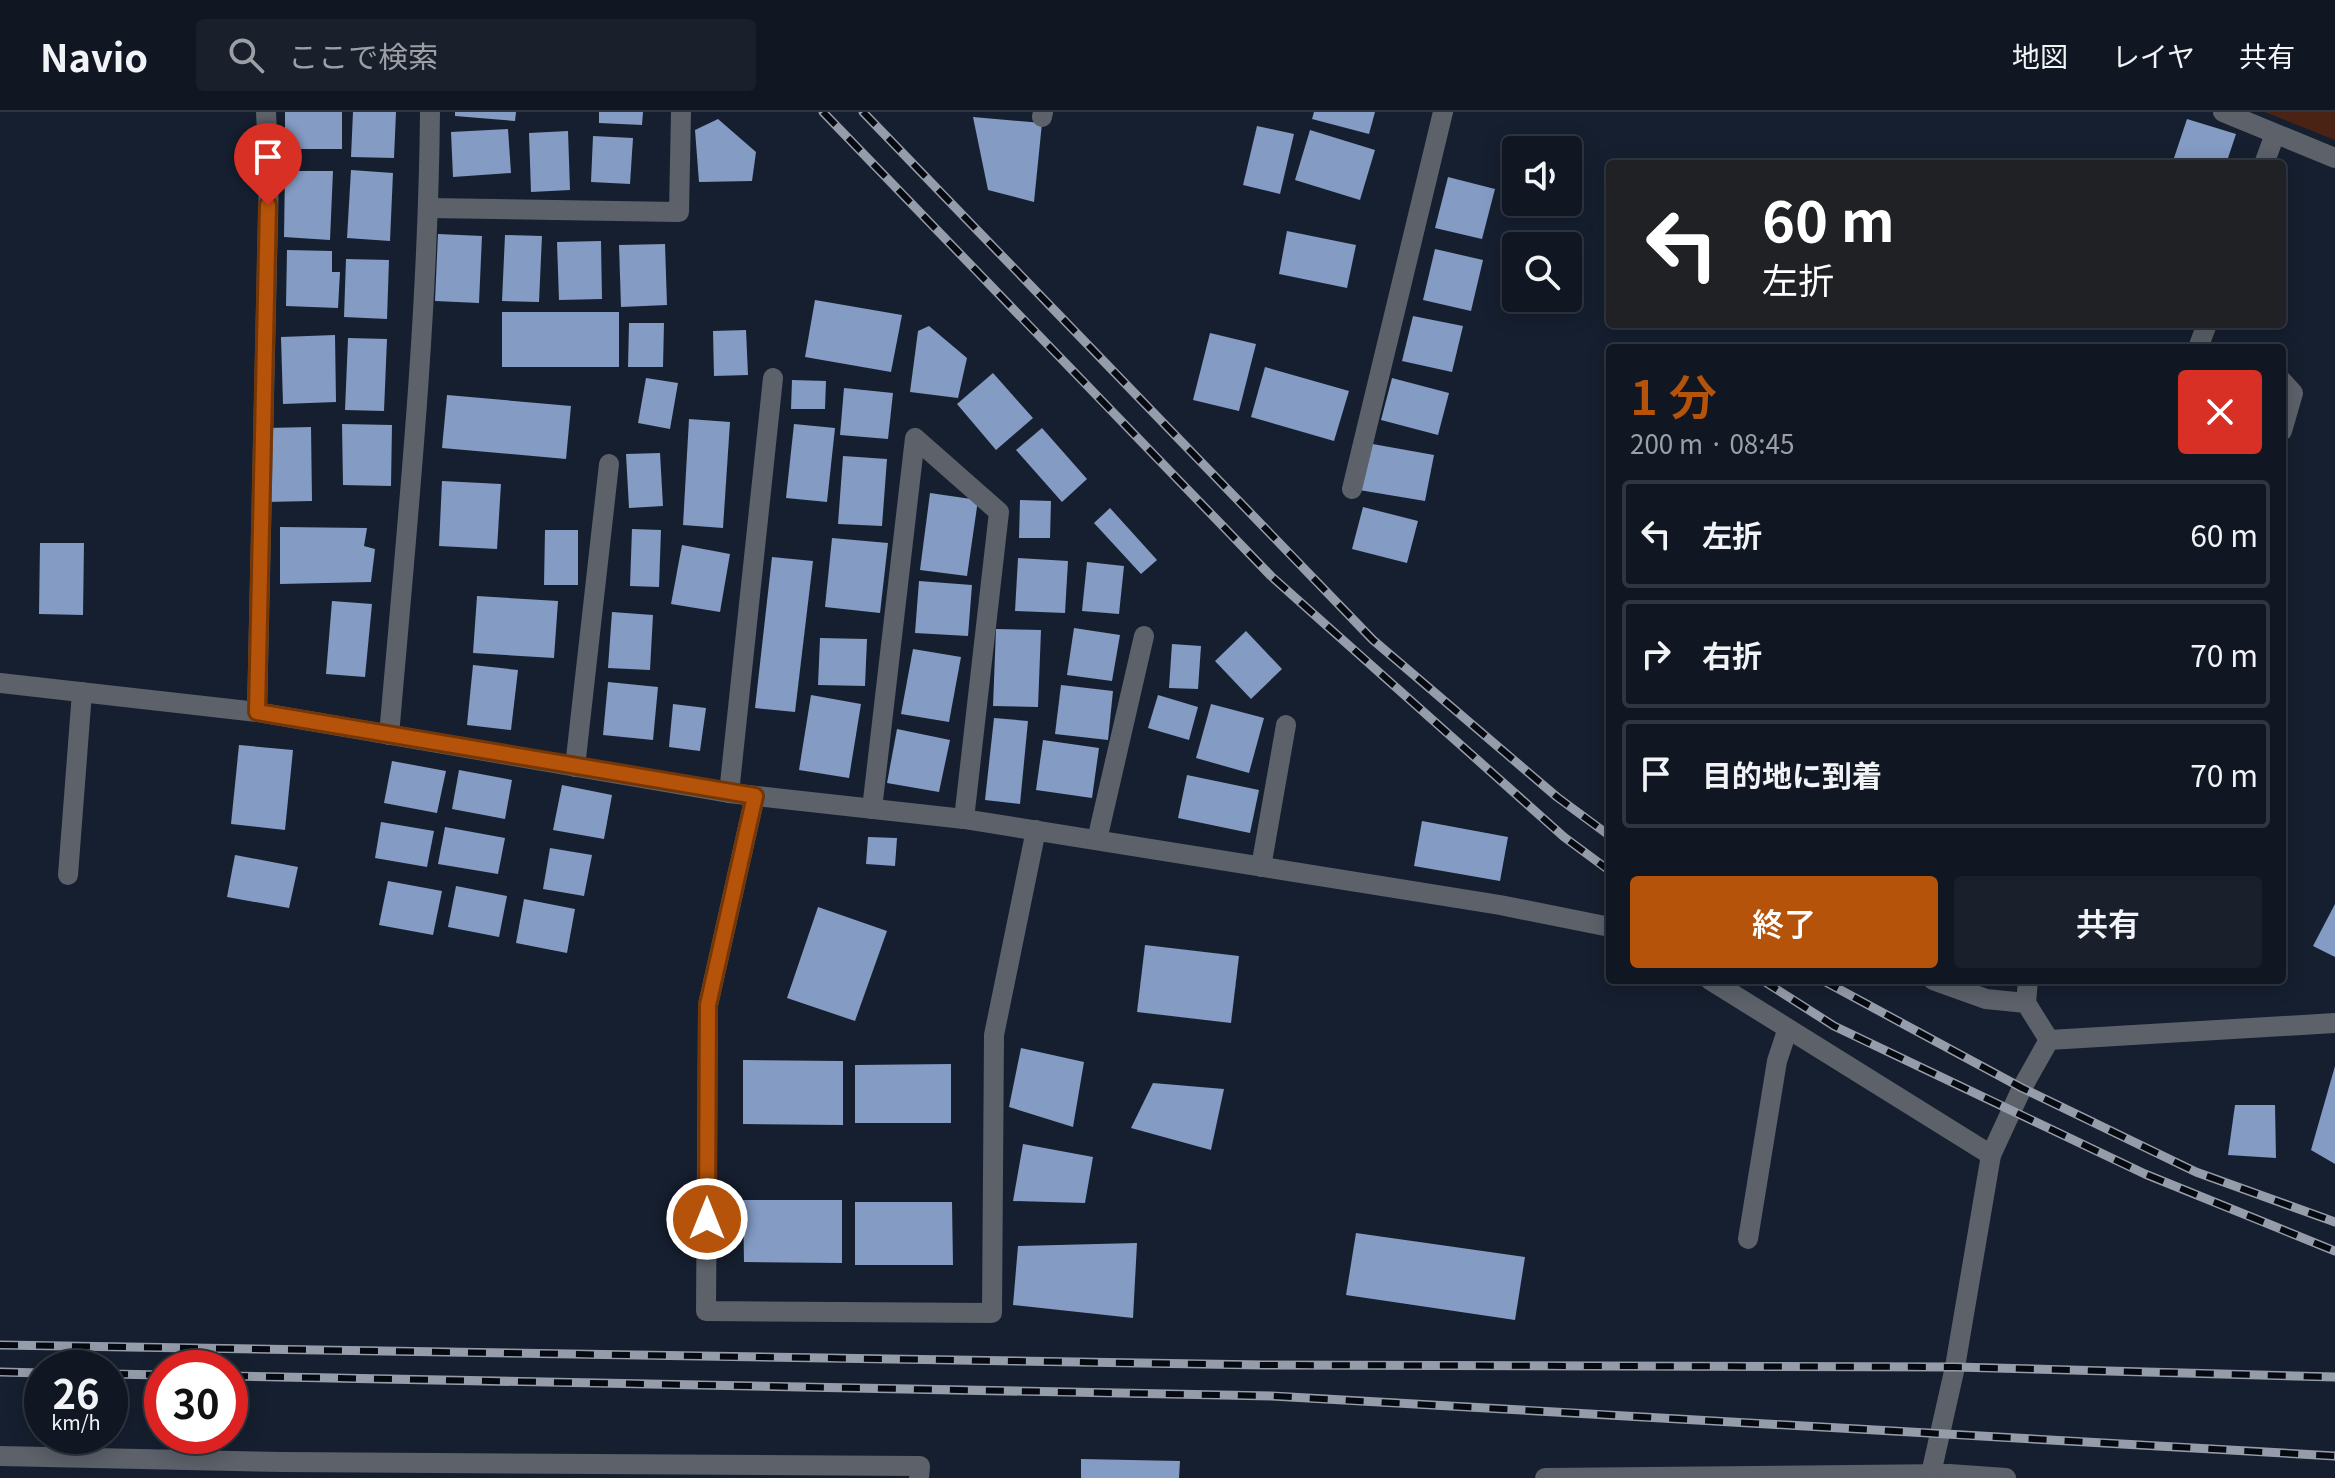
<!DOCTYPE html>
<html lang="ja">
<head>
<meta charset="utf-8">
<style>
  :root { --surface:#101723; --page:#19202b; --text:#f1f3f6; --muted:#9c9fa6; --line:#303641; --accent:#b45309 }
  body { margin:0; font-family:Georgia,"Noto Sans JP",serif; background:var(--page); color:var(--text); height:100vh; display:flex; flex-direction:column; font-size:30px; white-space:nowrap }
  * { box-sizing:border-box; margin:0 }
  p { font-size:26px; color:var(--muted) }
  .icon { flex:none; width:44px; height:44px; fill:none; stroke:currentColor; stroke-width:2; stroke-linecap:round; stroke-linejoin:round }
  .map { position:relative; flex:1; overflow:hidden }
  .panel { position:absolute; left:1606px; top:232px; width:680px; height:640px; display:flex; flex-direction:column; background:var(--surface); border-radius:8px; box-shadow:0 4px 20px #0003,0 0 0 2px var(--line) }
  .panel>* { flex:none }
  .banner { position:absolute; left:1606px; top:48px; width:680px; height:168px; border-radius:8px; box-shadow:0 4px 20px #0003,0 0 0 2px var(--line); background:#202124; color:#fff; overflow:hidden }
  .fabs { position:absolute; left:1502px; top:24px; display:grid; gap:16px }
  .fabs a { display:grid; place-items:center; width:80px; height:80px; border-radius:8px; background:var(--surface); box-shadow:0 4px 20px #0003,0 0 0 2px var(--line); font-size:40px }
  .speed { position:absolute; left:24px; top:1238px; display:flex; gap:16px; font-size:40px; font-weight:700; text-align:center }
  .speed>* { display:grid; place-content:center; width:104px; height:104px; border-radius:50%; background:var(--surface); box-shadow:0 4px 20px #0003,0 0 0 2px var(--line); line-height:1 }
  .speed small { font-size:20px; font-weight:400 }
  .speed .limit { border:12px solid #d22; background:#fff; color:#111 }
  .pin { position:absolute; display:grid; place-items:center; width:68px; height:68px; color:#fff; margin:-82px -34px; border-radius:50% 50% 50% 0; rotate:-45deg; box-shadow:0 0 8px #0007 }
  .pin .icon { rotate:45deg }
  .me { position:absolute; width:88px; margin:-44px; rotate:0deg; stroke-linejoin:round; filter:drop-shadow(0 0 6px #0008) }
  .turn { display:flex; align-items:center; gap:28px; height:168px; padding:0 24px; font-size:36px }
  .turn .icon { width:104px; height:104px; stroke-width:2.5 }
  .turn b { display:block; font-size:56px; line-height:68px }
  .round { display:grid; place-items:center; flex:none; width:84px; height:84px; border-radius:8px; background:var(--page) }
  .summary { display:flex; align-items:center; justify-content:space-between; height:136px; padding:0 24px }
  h1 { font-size:48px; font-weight:600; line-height:60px; color:var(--accent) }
  .action { display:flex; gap:16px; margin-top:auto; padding:16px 24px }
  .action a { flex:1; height:92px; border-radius:8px; background:var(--accent); color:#fff; font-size:32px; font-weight:600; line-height:92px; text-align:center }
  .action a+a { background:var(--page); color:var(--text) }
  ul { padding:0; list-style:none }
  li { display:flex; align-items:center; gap:24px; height:108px; margin:0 16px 12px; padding:0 8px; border:4px solid var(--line); border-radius:8px }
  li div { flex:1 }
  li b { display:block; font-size:30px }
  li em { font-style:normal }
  header { display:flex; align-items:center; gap:48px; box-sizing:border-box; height:112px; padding:0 40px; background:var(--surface); border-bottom:2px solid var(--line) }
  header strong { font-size:38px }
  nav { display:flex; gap:44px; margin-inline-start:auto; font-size:28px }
  .search { width:560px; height:72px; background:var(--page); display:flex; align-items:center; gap:20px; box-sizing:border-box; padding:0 28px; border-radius:8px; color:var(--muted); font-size:30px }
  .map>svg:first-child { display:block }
  .green { fill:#4b2315 }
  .building { fill:#849bc4 }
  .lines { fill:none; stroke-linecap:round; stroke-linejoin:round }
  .minor { stroke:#5c616a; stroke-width:20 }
  .rail-casing { stroke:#969daa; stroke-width:9 }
  .rail { stroke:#060910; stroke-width:6; stroke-dasharray:18; stroke-linecap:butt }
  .route-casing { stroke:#753606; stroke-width:20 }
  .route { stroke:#b45309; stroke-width:14 }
</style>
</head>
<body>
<header>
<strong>Navio</strong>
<div class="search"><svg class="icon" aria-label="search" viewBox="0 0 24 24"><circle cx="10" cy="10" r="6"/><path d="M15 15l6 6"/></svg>ここで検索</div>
<nav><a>地図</a><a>レイヤ</a><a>共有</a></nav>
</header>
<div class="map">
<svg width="2335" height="1366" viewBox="0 0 2335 1366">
  <rect width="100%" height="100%" fill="#161f2f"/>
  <path class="green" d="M 2265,0 L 2335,0 L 2335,28 Z"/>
  <g class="building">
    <rect x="285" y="0" width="57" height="37"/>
    <path d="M 353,0 L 396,0 L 394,46 L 351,45 Z"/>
    <path d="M 455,0 L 516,0 L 515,9 L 455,4 Z"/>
    <path d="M 599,0 L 643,0 L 642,13 L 599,11 Z"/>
    <path d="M 1314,0 L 1375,0 L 1369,22 L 1312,7 Z"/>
    <path d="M 973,5 L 1042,11 L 1034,90 L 988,78 Z"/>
    <path d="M 718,7 L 756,40 L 752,69 L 699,70 L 695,18 Z"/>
    <path d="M 2187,7 L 2236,22 L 2226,52 L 2172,52 Z"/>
    <path d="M 1257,14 L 1294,22 L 1280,82 L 1243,73 Z"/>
    <path d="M 508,17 L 511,61 L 453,65 L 451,20 Z"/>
    <path d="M 1310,18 L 1375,38 L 1360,88 L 1295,68 Z"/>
    <path d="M 568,19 L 570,78 L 531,80 L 529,21 Z"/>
    <path d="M 593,24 L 633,26 L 630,72 L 591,70 Z"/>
    <path d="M 351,58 L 393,61 L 390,129 L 347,126 Z"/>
    <path d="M 285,59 L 333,59 L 330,128 L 284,125 Z"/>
    <path d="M 1448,65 L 1495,77 L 1482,127 L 1435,116 Z"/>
    <path d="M 1287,119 L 1356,133 L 1347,176 L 1279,162 Z"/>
    <path d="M 438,122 L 482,124 L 479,191 L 435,189 Z"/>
    <path d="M 505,123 L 542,124 L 539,190 L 502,189 Z"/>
    <path d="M 601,129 L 602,187 L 559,188 L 557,130 Z"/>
    <path d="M 665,132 L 667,193 L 621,195 L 619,133 Z"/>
    <path d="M 1435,137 L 1483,148 L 1471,199 L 1423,188 Z"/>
    <path d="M 287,138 L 332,139 L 332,160 L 340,160 L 338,196 L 286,194 Z"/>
    <path d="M 346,147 L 389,148 L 387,207 L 344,205 Z"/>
    <path d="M 815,188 L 902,203 L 891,260 L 805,245 Z"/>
    <rect x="502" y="200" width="117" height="55"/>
    <path d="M 1413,204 L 1463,214 L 1452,260 L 1402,249 Z"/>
    <path d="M 629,211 L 664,211 L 663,255 L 628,255 Z"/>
    <path d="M 929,214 L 967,246 L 958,286 L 910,280 L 918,219 Z"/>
    <path d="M 746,218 L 748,263 L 714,264 L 713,219 Z"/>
    <path d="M 1210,221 L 1256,232 L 1239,299 L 1193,288 Z"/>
    <path d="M 335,223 L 336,290 L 283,292 L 281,225 Z"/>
    <path d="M 348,226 L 387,227 L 384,299 L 345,298 Z"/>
    <path d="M 1265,255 L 1349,279 L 1334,329 L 1251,305 Z"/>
    <path d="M 993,261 L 1033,306 L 996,338 L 957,292 Z"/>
    <path d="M 646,266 L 678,271 L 670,317 L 638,311 Z"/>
    <path d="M 1392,266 L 1449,281 L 1438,323 L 1381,308 Z"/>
    <path d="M 792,268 L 826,269 L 825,297 L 791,297 Z"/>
    <path d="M 844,276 L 893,281 L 888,327 L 840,323 Z"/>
    <path d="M 447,283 L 571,294 L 566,347 L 442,336 Z"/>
    <path d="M 689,307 L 730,310 L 723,416 L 683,413 Z"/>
    <path d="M 342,312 L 392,313 L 391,374 L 343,373 Z"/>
    <path d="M 794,312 L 835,316 L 827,390 L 786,386 Z"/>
    <path d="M 311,315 L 312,389 L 265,390 L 265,316 Z"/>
    <path d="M 1042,316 L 1087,367 L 1062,390 L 1016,338 Z"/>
    <path d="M 1367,331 L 1434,343 L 1425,389 L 1359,378 Z"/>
    <path d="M 660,341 L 663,394 L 629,396 L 626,342 Z"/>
    <path d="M 843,344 L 887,347 L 882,414 L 838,412 Z"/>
    <path d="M 442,369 L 501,372 L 497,437 L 439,434 Z"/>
    <path d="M 930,381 L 978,388 L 967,464 L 920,458 Z"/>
    <path d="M 1020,388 L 1051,389 L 1050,426 L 1019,426 Z"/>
    <path d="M 1363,395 L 1418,409 L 1407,451 L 1352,437 Z"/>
    <path d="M 1110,396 L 1157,448 L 1141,462 L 1094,411 Z"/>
    <path d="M 280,415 L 367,416 L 364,434 L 375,437 L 371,470 L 280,472 Z"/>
    <path d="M 632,417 L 661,418 L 659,475 L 630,474 Z"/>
    <path d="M 545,418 L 578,418 L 578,473 L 544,473 Z"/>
    <path d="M 832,426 L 888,431 L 880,501 L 825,495 Z"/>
    <path d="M 40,431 L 84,431 L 83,503 L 39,502 Z"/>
    <path d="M 682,433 L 730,442 L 720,500 L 671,492 Z"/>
    <path d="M 772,445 L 813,449 L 795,600 L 755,596 Z"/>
    <path d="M 1018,446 L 1068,449 L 1065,501 L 1015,499 Z"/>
    <path d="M 1087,450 L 1124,454 L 1119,502 L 1082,499 Z"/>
    <path d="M 919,469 L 972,473 L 968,524 L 915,521 Z"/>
    <path d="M 477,484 L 558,489 L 554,546 L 473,541 Z"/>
    <path d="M 332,489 L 372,492 L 365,565 L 326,562 Z"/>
    <path d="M 612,500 L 653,503 L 650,558 L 608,556 Z"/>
    <path d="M 1074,516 L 1120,523 L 1112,569 L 1067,563 Z"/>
    <path d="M 996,517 L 1041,518 L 1038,595 L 993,594 Z"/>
    <path d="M 1246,519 L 1282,557 L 1251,587 L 1215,549 Z"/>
    <path d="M 820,526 L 867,527 L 865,574 L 818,573 Z"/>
    <path d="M 1172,532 L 1201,534 L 1198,577 L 1169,576 Z"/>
    <path d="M 913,537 L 961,545 L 949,610 L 901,602 Z"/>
    <path d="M 473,553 L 518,558 L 511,618 L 467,613 Z"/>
    <path d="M 608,570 L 658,575 L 653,628 L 603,623 Z"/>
    <path d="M 1061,573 L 1113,579 L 1108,628 L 1055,622 Z"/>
    <path d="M 811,583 L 861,592 L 849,666 L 799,658 Z"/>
    <path d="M 1158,583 L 1198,595 L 1189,628 L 1148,616 Z"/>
    <path d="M 673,592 L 706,596 L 700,639 L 669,635 Z"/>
    <path d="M 1211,592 L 1264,606 L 1249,661 L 1196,646 Z"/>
    <path d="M 994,606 L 1028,609 L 1020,692 L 985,688 Z"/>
    <path d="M 897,617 L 950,628 L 939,680 L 887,671 Z"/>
    <path d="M 1043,628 L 1099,636 L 1092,686 L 1036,678 Z"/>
    <path d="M 239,633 L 293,638 L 285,718 L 231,712 Z"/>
    <path d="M 392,649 L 446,659 L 437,701 L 384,691 Z"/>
    <path d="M 459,658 L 512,668 L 505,707 L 452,697 Z"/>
    <path d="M 1187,663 L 1259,678 L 1250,721 L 1178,706 Z"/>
    <path d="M 562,673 L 612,683 L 604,727 L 553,718 Z"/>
    <path d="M 1422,709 L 1508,725 L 1500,769 L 1414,754 Z"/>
    <path d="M 381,710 L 434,719 L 427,755 L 375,746 Z"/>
    <path d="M 445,715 L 505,726 L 498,762 L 438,752 Z"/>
    <path d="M 868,725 L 897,726 L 895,754 L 866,752 Z"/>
    <path d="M 550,736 L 592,743 L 584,784 L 543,777 Z"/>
    <path d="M 235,743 L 298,755 L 289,796 L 227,785 Z"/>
    <path d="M 388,769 L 442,779 L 433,823 L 379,813 Z"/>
    <path d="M 456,774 L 507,784 L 499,825 L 448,815 Z"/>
    <path d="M 524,787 L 575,797 L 567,841 L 516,831 Z"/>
    <path d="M 2335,792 L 2335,845 L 2313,834 Z"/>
    <path d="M 818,795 L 887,819 L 855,909 L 787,886 Z"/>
    <path d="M 1145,833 L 1239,844 L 1231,911 L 1137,900 Z"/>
    <path d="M 1021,936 L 1084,950 L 1073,1015 L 1009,995 Z"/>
    <path d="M 743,948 L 843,949 L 843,1013 L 743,1012 Z"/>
    <path d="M 951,952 L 951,1011 L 855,1011 L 855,953 Z"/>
    <path d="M 2335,954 L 2335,1052 L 2311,1038 Z"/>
    <path d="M 1153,971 L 1224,977 L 1211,1038 L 1131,1016 Z"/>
    <path d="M 2235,993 L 2275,993 L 2276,1046 L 2228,1043 Z"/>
    <path d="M 1023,1032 L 1093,1045 L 1085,1091 L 1013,1089 Z"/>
    <path d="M 743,1088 L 842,1088 L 842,1151 L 744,1150 Z"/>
    <path d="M 855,1090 L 952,1090 L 953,1153 L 855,1153 Z"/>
    <path d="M 1356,1121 L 1525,1145 L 1515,1208 L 1346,1183 Z"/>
    <path d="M 1137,1131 L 1133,1206 L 1013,1193 L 1018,1134 Z"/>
    <path d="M 1081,1347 L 1180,1349 L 1179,1366 L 1081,1366 Z"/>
  </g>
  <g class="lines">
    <g class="minor">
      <path d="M 2223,0 L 2335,46"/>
      <path d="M 1042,5 L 1043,0"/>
      <path d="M 2264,52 L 2275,22"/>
      <path d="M 429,96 L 679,100 L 681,0"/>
      <path d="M 2198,236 L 2207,212"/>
      <path d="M 2282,269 L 2293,281 L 2282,319"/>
      <path d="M 1352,377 L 1443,0"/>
      <path d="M 0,571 L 257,600 L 729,681 L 964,707 L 1500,793 L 1610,815"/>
      <path d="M 257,600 L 269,61 L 266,0"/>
      <path d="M 389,623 C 407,415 428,209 430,0"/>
      <path d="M 575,655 L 609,352"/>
      <path d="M 729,681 L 773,266"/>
      <path d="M 755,684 L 708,893 L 706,1199 L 992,1201 L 994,923 L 1036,718"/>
      <path d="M 872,697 L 915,326 L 999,400 L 964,707"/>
      <path d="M 1097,728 L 1144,524"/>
      <path d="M 1261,755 L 1286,613"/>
      <path d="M 68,763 L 82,580"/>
      <path d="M 1710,868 L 1991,1043 L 2022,976 L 2049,928 L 2335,911"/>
      <path d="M 1933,868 L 1986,887 L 2026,891 L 2049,928"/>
      <path d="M 2026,891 L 2028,868"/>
      <path d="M 1748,1127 L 1777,949 L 1787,919"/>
      <path d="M 0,1344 L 283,1350 L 920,1354 L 919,1366"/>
      <path d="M 1545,1366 L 1949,1362 L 2006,1366"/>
      <path d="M 1930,1366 L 1955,1255 L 1991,1043"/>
    </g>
    <g class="rail-casing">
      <g id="rail">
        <path d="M 823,0 L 1271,464 L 1564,725 L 1610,759"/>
        <path d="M 863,0 L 1373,528 L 1557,685 L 1610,724"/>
        <path d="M 1762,868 L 1834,914 L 2145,1062 L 2335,1139"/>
        <path d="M 1822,868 L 2022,976 L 2196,1060 L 2335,1110"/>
        <path d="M 0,1233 L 1263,1253 L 1955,1255 L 2335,1265"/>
        <path d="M 0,1260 L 42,1261"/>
        <path d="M 110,1262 L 162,1263"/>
        <path d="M 230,1264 L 1272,1284 L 2335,1344"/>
      </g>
    </g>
    <use href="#rail" class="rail"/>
  </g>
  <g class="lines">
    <g class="route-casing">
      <path id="route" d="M 268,93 L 257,600 L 755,684 L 708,893 L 707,1107"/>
    </g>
    <use href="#route" class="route"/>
  </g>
</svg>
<div class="fabs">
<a><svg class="icon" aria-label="sound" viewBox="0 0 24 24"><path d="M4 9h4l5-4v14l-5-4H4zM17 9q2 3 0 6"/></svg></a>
<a><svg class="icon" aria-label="search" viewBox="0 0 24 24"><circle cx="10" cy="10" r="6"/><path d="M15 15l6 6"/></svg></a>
</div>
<div class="speed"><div>26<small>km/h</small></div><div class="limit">30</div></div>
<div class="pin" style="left:268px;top:93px;background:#d93025"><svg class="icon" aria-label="arrive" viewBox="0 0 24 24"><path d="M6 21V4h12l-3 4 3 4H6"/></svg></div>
<svg class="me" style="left:707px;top:1107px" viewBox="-20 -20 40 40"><circle r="17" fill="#b45309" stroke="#fff" stroke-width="3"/><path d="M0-11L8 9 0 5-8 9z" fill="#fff"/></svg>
<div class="banner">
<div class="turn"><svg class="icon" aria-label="left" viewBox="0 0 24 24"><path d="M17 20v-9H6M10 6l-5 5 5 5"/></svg><div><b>60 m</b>左折</div></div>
</div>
<section class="panel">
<div class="summary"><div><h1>1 分</h1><p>200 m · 08:45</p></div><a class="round" style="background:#d93025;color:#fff"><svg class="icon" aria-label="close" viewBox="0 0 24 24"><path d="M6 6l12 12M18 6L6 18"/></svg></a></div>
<ul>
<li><svg class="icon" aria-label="left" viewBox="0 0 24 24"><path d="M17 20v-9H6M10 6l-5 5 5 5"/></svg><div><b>左折</b></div><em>60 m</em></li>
<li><svg class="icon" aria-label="right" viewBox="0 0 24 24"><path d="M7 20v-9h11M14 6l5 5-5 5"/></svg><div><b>右折</b></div><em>70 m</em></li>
<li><svg class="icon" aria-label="arrive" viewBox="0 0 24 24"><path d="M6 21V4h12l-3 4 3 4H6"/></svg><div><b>目的地に到着</b></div><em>70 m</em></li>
</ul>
<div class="action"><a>終了</a><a>共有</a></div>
</section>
</div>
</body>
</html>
